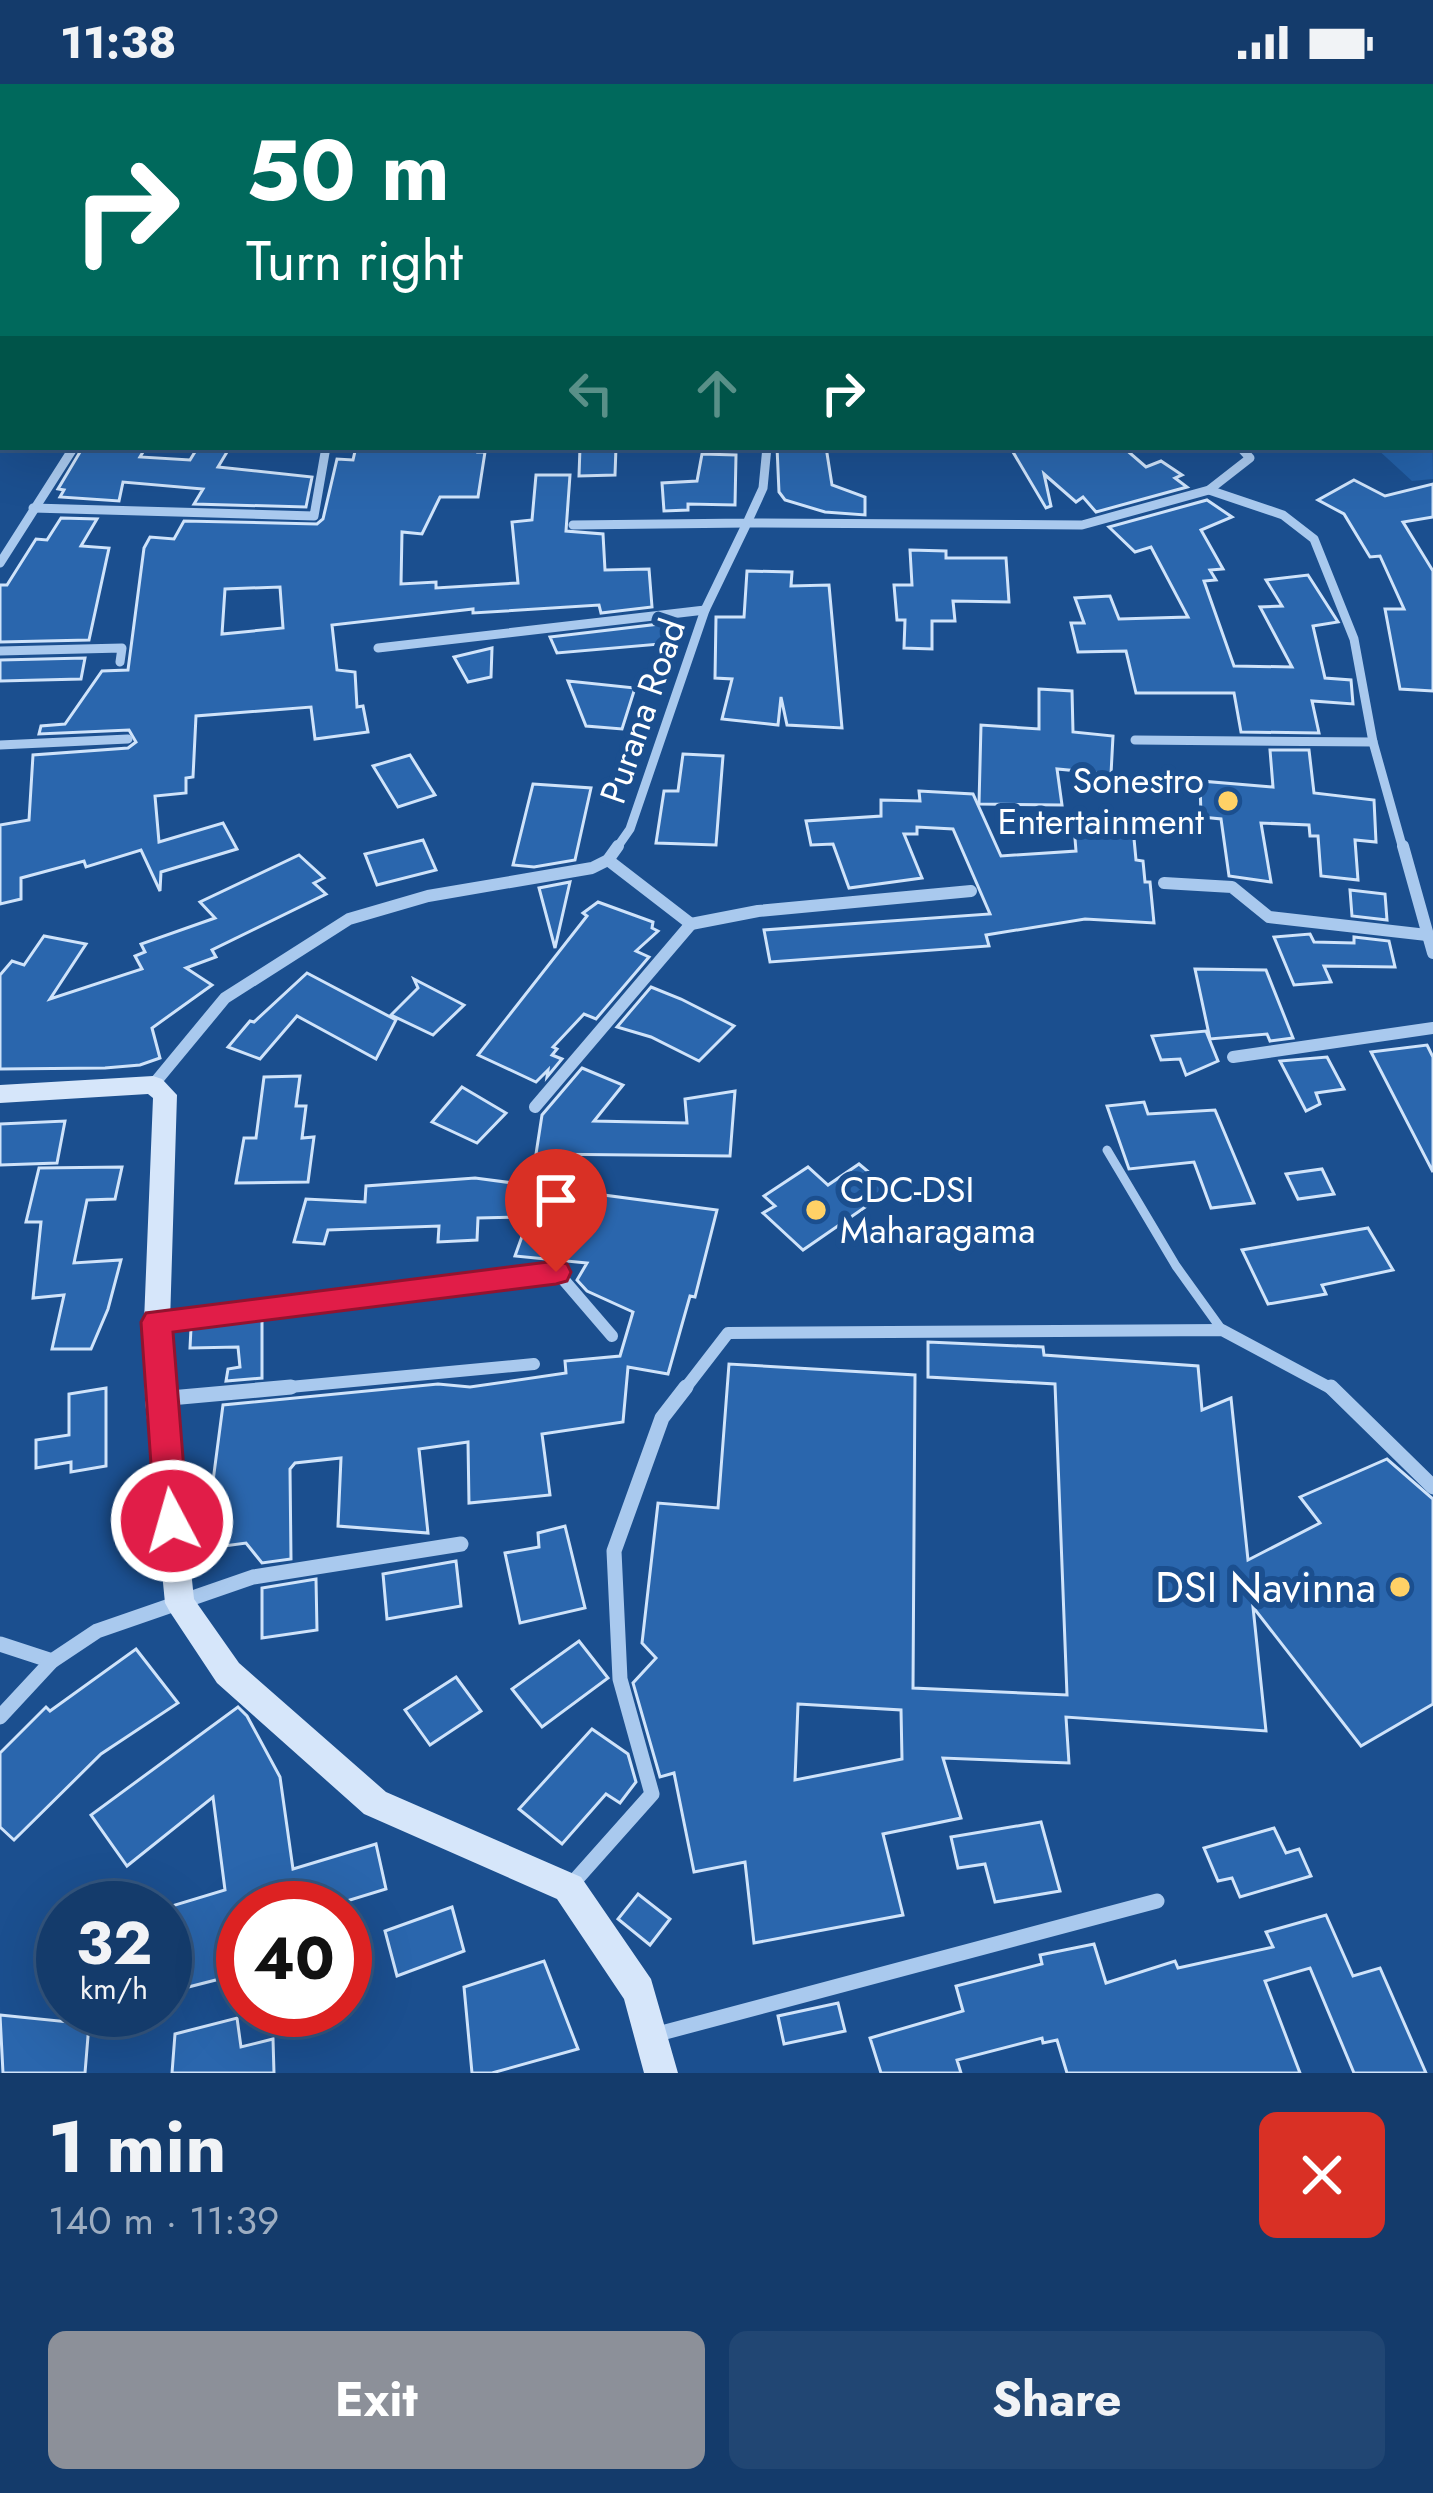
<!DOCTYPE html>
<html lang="en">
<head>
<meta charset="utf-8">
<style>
  :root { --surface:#143b6b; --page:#214673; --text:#f1f3f6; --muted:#9dadc1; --line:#33557e; --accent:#8c9099 }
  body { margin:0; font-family:Jost,sans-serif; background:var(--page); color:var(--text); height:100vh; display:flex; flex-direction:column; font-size:45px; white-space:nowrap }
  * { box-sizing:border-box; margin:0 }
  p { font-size:39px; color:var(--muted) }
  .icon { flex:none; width:66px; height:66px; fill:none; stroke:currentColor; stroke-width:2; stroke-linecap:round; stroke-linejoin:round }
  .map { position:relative; height:1989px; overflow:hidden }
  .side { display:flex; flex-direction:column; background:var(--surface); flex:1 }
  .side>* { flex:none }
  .hud { position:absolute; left:0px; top:0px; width:1434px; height:366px; box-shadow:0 12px 48px #0002,0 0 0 3px var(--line); background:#00695c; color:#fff; overflow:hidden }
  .speed { position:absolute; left:36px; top:1797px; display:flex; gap:24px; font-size:60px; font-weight:700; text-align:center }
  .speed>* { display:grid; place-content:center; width:156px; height:156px; border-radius:50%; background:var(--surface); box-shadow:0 12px 48px #0002,0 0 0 3px var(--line); line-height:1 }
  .speed small { font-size:30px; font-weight:400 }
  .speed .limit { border:18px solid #d22; background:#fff; color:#111 }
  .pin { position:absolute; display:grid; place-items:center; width:102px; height:102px; color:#fff; margin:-123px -51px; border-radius:50% 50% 50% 0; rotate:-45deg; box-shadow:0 0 12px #0007 }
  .pin .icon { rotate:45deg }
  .me { position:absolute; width:132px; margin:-66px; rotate:354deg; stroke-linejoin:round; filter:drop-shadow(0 0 9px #0008) }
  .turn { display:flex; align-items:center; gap:42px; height:252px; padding:0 48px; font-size:54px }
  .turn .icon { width:156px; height:156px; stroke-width:2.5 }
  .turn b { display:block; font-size:84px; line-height:102px }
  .lanes { display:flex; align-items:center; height:114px; padding:0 48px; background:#0003; justify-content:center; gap:60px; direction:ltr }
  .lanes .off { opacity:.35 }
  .round { display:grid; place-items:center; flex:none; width:126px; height:126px; border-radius:18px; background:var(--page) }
  .overview { display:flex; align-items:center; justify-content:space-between; height:204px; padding:0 48px }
  h1 { font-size:72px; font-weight:700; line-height:90px }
  .button { display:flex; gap:24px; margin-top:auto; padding:24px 48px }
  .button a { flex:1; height:138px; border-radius:18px; background:var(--accent); color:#fff; font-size:48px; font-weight:700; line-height:138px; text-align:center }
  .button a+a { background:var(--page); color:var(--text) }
  .status { display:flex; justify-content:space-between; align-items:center; height:84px; padding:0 60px; background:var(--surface); direction:ltr }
  .status svg { height:33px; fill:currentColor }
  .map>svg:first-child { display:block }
  .green { fill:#2461a8 }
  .building { fill:#2a66ad; stroke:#cfe3fa; stroke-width:3; fill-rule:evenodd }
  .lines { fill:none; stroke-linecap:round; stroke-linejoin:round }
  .lane-far1 { stroke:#a9c9ee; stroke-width:6 }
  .lane { stroke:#a9c9ee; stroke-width:9 }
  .street-far3 { stroke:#a9c9ee; stroke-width:8 }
  .street-far2 { stroke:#a9c9ee; stroke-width:9 }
  .street-far1 { stroke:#a9c9ee; stroke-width:12 }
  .street { stroke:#a9c9ee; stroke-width:15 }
  .secondary { fill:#d6e6fa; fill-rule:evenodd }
  .route { fill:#e11d48; stroke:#92132f; stroke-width:3 }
  .poi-dot { fill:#ffd166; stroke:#1b4f8f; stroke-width:4.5 }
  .labels { text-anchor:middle; stroke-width:12; stroke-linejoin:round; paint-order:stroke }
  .street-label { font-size:36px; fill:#fff; stroke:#1b4f8f }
  .poi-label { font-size:36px; fill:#fff; stroke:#1b4f8f; text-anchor:end }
  .near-poi-label { font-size:42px; fill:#fff; stroke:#1b4f8f; text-anchor:end }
</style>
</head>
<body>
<div class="status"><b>11:38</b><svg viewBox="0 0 49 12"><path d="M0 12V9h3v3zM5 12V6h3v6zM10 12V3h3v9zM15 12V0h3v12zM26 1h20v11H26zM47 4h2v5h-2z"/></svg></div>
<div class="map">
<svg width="1433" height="1989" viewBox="0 0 1433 1989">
  <rect width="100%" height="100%" fill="#1b4f8f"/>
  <path class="green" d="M 1431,291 L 1433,395 L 1412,397 L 1375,363 L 1431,363 Z"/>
  <g class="building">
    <path d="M 83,363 L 146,363 L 140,373 L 190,376 L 198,363 L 230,363 L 218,383 L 312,393 L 306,423 L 194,420 L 203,405 L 123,398 L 119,417 L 60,413 L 64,406 L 58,405 Z"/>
    <path d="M 356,363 L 479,363 L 478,368 L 485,368 L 478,413 L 440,413 L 422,450 L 402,448 L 401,500 L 436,498 L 436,504 L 518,499 L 512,438 L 532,436 L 536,391 L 570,391 L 566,447 L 603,450 L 605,486 L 649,485 L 652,523 L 601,529 L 599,521 L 473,529 L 473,525 L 332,541 L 337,586 L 355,588 L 357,623 L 363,622 L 368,648 L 315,655 L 311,623 L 196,632 L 193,693 L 186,694 L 186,709 L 155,712 L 159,758 L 223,739 L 237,765 L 161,788 L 160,807 L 141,766 L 86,783 L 84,777 L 21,794 L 21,815 L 0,820 L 0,741 L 29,736 L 33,671 L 128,664 L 136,658 L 129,646 L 39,650 L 41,642 L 65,640 L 102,587 L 128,586 L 144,464 L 150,453 L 174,455 L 184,437 L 317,440 L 323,435 L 337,375 L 353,376 ZM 280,503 L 283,544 L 222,550 L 225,505 Z"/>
    <path d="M 580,363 L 616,363 L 615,391 L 579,392 Z"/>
    <path d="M 777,363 L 826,363 L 832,401 L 865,413 L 865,431 L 825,428 L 785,416 L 779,408 Z"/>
    <path d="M 1010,363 L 1123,363 L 1146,383 L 1161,377 L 1182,391 L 1175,394 L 1187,403 L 1096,428 L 1083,413 L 1076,418 L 1044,390 L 1051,422 L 1046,424 Z"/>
    <path d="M 702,370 L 736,371 L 735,421 L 688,420 L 688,426 L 664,427 L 662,399 L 697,397 Z"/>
    <path d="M 1354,396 L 1385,412 L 1433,400 L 1433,433 L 1403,438 L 1433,487 L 1433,607 L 1400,605 L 1385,525 L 1404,525 L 1380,472 L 1370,473 L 1344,430 L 1318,416 Z"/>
    <path d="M 1207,416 L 1232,433 L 1201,446 L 1223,485 L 1210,486 L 1216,496 L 1204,497 L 1234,582 L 1292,583 L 1260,523 L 1282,522 L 1266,496 L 1308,491 L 1338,538 L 1313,542 L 1325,594 L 1351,596 L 1353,620 L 1312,617 L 1319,649 L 1241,648 L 1234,609 L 1136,609 L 1126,567 L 1078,568 L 1071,539 L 1084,539 L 1075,514 L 1110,512 L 1119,535 L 1188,533 L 1151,463 L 1135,468 L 1109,443 Z"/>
    <path d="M 61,434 L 97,435 L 81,462 L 109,464 L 89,556 L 0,558 L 0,501 L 7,501 L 36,455 L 47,456 Z"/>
    <path d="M 910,466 L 946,467 L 946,474 L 1006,474 L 1009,518 L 953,517 L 955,537 L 932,537 L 932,565 L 904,564 L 905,536 L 897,536 L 894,501 L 912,501 Z"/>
    <path d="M 747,487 L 792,488 L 791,502 L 829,501 L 842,644 L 787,641 L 781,613 L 778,641 L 722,635 L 732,595 L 715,594 L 716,533 L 744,533 Z"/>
    <path d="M 668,539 L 672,559 L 557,569 L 550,553 Z"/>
    <path d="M 492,564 L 491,593 L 468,598 L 454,573 Z"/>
    <path d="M 85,574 L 81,595 L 0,597 L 0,576 Z"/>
    <path d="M 568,597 L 635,604 L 622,645 L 586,642 Z"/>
    <path d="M 1039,605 L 1072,607 L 1073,648 L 1113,652 L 1111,690 L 1057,685 L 1062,721 L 979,720 L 981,641 L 1039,645 Z"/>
    <path d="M 1270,666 L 1309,666 L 1314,709 L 1374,716 L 1376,758 L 1355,756 L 1358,796 L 1321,792 L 1318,752 L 1310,752 L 1309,741 L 1261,739 L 1271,798 L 1229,792 L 1221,735 L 1201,733 L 1200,697 L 1273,703 Z"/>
    <path d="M 683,670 L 723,672 L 716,761 L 656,759 L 664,707 L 678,707 Z"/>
    <path d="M 410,671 L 435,711 L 398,723 L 373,682 Z"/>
    <path d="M 533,700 L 591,704 L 575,776 L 534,783 L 513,781 Z"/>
    <path d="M 919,707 L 973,710 L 1001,772 L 1076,767 L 1074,742 L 1133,744 L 1136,776 L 1143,777 L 1145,798 L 1150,798 L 1154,839 L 1085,835 L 986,851 L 989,862 L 770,878 L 764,846 L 990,830 L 953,745 L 917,743 L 917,750 L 904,750 L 922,794 L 849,804 L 833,760 L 811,761 L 806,737 L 881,732 L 881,716 L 920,717 Z"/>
    <path d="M 423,756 L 436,786 L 377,801 L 365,770 Z"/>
    <path d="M 299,771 L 324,794 L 314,799 L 326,810 L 212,866 L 216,873 L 186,884 L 212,901 L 152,944 L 160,974 L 140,981 L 105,984 L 0,985 L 0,891 L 12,877 L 24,881 L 44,852 L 86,860 L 50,915 L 142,885 L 135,872 L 145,868 L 141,860 L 215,834 L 200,818 Z"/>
    <path d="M 570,798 L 555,864 L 539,804 Z"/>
    <path d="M 1350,806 L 1385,810 L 1387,836 L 1352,832 Z"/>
    <path d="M 598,818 L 653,838 L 652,844 L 658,847 L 636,867 L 649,873 L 596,935 L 584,930 L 553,963 L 557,965 L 552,971 L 562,975 L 547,993 L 548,986 L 536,998 L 478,971 L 587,832 L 583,829 Z"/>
    <path d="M 1310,850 L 1314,858 L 1354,859 L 1354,853 L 1389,857 L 1395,883 L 1324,882 L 1331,898 L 1294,901 L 1274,853 Z"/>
    <path d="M 1195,885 L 1266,886 L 1293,954 L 1270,957 L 1267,950 L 1210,955 Z"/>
    <path d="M 307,889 L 396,936 L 376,975 L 297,932 L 260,975 L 228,963 L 250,937 L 254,938 Z"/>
    <path d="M 414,895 L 464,921 L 433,951 L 391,931 L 418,904 Z"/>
    <path d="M 651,903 L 681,915 L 734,942 L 699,977 L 651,953 L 617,943 Z"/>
    <path d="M 1206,947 L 1218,977 L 1186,991 L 1180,975 L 1161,976 L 1152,952 Z"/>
    <path d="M 1427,961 L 1433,973 L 1433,1088 L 1371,968 Z"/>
    <path d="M 1327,973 L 1344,1005 L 1316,1009 L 1320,1020 L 1306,1027 L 1280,977 Z"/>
    <path d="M 582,984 L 623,1001 L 594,1037 L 687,1039 L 685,1015 L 735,1007 L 730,1072 L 536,1070 L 542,1031 Z"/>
    <path d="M 300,992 L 296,1022 L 306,1022 L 302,1054 L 314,1053 L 308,1098 L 236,1099 L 244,1054 L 256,1054 L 264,993 Z"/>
    <path d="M 462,1003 L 506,1029 L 477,1059 L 432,1038 Z"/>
    <path d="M 1144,1018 L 1148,1030 L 1215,1026 L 1254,1119 L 1211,1124 L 1194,1078 L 1129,1085 L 1107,1022 Z"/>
    <path d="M 65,1037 L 57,1079 L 0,1081 L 0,1040 Z"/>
    <path d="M 859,1080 L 890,1106 L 803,1166 L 763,1129 L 775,1122 L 764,1112 L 808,1083 L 828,1101 Z"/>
    <path d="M 122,1083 L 115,1115 L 87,1116 L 74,1179 L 121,1176 L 108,1225 L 91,1265 L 52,1265 L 64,1211 L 33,1214 L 41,1138 L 26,1138 L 39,1084 Z"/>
    <path d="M 1322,1085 L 1334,1110 L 1298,1115 L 1286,1090 Z"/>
    <path d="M 475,1094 L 717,1126 L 695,1213 L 690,1212 L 668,1290 L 628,1283 L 623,1338 L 542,1350 L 550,1411 L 469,1419 L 468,1358 L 419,1365 L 428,1449 L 338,1442 L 341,1374 L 295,1379 L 290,1385 L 291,1475 L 262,1479 L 246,1459 L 216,1463 L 215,1456 L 193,1460 L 192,1406 L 213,1397 L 223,1321 L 438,1300 L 470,1303 L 566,1289 L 565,1277 L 620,1272 L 633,1228 L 587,1207 L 577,1196 L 587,1179 L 515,1172 L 529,1133 L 478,1134 L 477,1156 L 438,1158 L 439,1142 L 328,1146 L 324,1160 L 294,1158 L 306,1115 L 365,1118 L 366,1102 Z"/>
    <path d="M 1368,1144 L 1393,1186 L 1322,1201 L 1326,1210 L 1268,1220 L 1242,1166 Z"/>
    <path d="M 262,1235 L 262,1294 L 226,1297 L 228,1285 L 240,1283 L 238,1263 L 190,1264 L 191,1244 Z"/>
    <path d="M 928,1258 L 1043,1263 L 1044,1271 L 1198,1282 L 1202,1326 L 1231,1314 L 1248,1476 L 1320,1439 L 1300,1413 L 1387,1375 L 1433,1415 L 1433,1620 L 1361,1662 L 1253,1523 L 1266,1647 L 1066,1633 L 1069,1679 L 943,1674 L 961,1734 L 883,1750 L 903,1831 L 754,1859 L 745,1778 L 694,1788 L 674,1689 L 660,1693 L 633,1599 L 656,1574 L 642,1559 L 658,1419 L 718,1424 L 729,1280 L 915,1291 L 913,1604 L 1067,1611 L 1055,1300 L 928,1293 ZM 798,1620 L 901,1626 L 902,1675 L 795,1696 Z"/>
    <path d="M 106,1304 L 106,1382 L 71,1388 L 71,1378 L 36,1384 L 36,1356 L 69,1351 L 69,1310 Z"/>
    <path d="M 565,1442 L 585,1524 L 520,1539 L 505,1469 L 539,1463 L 538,1449 Z"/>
    <path d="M 456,1477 L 461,1522 L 387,1535 L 383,1490 Z"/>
    <path d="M 316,1495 L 317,1546 L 262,1554 L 262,1504 Z"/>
    <path d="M 579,1557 L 608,1594 L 542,1643 L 512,1605 Z"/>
    <path d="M 136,1565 L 178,1619 L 101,1670 L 14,1756 L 0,1743 L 0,1669 L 46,1623 L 50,1627 Z"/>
    <path d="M 456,1593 L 481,1627 L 430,1661 L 405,1626 Z"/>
    <path d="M 238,1623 L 247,1632 L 280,1693 L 293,1785 L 376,1760 L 386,1805 L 324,1824 L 300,1824 L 294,1795 L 295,1800 L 254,1819 L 255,1824 L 243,1824 L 243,1889 L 165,1909 L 165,1824 L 225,1806 L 213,1713 L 127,1782 L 91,1731 Z"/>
    <path d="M 592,1645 L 628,1670 L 636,1698 L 620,1719 L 606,1710 L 562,1760 L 519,1725 Z"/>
    <path d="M 1041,1738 L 1060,1807 L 995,1818 L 985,1780 L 958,1784 L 951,1753 Z"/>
    <path d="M 1274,1744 L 1286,1769 L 1299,1765 L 1311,1792 L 1240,1813 L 1232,1794 L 1218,1797 L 1204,1764 Z"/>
    <path d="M 638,1810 L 670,1835 L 650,1861 L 618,1835 Z"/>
    <path d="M 452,1823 L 464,1867 L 397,1892 L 385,1847 Z"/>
    <path d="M 1326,1831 L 1353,1892 L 1380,1884 L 1426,1989 L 1354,1989 L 1310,1884 L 1265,1897 L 1300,1989 L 1067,1989 L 1057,1956 L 1043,1959 L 1042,1954 L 957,1976 L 961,1989 L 881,1989 L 870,1954 L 963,1927 L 956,1902 L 1042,1880 L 1040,1871 L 1094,1860 L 1106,1899 L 1175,1877 L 1178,1884 L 1273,1863 L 1266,1848 Z"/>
    <path d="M 544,1877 L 578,1965 L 492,1989 L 472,1989 L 464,1903 Z"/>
    <path d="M 838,1919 L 845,1947 L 784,1960 L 778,1932 Z"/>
    <path d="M 0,1931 L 89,1940 L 85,1989 L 3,1989 Z"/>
    <path d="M 237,1934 L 241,1963 L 273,1955 L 274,1989 L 172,1989 L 175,1950 Z"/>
  </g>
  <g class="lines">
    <path class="lane-far1" d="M 145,0 L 166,3"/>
    <path class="lane" d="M 1107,1066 L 1176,1182 L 1222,1246"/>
    <path class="street-far3" d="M 1326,0 L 1358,3"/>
    <g class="street-far2">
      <path d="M 1209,406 L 1283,431 L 1314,455 L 1354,555 L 1373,658 L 1403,765"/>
      <path d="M 33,424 L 314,432 L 326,363"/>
      <path d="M 573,441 L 747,439 L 763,404 L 767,363"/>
      <path d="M 0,479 L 74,363"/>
      <path d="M 378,564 L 705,526"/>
      <path d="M 0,567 L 122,564 L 120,578"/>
      <path d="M 1135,656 L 1373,658"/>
      <path d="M 0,661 L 128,655"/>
      <path d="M 616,765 L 630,745 L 705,526 L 747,439 L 1082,441 L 1209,406 L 1250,374 L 1240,363"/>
    </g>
    <g class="street-far1">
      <path d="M 1403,762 L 1433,869"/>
      <path d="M 608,776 L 691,840 L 758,827 L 971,807"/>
      <path d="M 1164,799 L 1232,803 L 1269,833 L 1427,851"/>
      <path d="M 1233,973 L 1433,944"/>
      <path d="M 153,1001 L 225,914 L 349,835 L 428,812 L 592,784 L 608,776 L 618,762"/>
      <path d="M 535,1023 L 691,840"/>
      <path d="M 159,1237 L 557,1188 L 612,1252"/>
      <path d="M 258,1306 L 534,1280"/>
      <path d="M 684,1306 L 728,1249 L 1222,1246 L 1334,1306"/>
    </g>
    <g class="street">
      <path d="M 1331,1303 L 1433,1403"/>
      <path d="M 159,1315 L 291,1303"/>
      <path d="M 0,1560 L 52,1577"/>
      <path d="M 0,1633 L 52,1577 L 97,1547 L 253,1493 L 461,1460"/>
      <path d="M 571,1801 L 652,1710 L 620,1595 L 614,1467 L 662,1334 L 686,1303"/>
      <path d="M 654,1951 L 1157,1817"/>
    </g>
    <path class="secondary" d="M 153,992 L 162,995 L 177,1011 L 170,1238 L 173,1315 L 194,1515 L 239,1579 L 386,1708 L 581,1793 L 651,1895 L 678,1989 L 644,1989 L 624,1915 L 557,1815 L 364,1730 L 217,1599 L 170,1528 L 165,1519 L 145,1315 L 144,1238 L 153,1014 L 148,1010 L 0,1019 L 0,1001 Z"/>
  </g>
  <path class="route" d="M 556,1177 L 567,1180 L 571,1188 L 567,1197 L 556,1200 L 173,1248 L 188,1437 L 183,1447 L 172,1451 L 160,1447 L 155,1437 L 141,1238 L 146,1229 Z"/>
  <g class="poi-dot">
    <circle cx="1228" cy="717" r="12"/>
    <circle cx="816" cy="1126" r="12"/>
    <circle cx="1400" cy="1503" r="12"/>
  </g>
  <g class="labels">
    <g class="street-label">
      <text transform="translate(642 627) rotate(-71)" y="13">Purana Road</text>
    </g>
    <g class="poi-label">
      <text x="1204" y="709">Sonestro<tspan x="1204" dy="41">Entertainment</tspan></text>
      <text x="840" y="1118" text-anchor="start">CDC-DSI<tspan x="840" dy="41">Maharagama</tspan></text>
    </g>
    <g class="near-poi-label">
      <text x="1376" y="1518">DSI Navinna</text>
    </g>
  </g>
</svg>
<div class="speed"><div>32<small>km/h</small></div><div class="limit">40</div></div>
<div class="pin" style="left:556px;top:1188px;background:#d93025"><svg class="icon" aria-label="arrive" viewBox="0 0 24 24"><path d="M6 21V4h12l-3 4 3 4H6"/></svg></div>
<svg class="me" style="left:172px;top:1437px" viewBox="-20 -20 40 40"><circle r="17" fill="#e11d48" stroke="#fff" stroke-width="3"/><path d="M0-11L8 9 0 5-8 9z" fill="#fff"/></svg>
<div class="hud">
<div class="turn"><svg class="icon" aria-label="right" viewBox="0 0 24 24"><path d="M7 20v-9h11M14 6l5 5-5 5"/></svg><div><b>50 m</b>Turn right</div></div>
<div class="lanes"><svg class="icon off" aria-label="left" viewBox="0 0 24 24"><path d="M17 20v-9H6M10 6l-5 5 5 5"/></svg><svg class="icon off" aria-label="ahead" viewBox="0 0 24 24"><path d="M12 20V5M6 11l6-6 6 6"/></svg><svg class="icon" aria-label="right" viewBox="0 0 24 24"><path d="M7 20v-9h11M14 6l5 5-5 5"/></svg></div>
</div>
</div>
<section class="side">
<div class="overview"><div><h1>1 min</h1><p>140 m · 11:39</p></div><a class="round" style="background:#d93025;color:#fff"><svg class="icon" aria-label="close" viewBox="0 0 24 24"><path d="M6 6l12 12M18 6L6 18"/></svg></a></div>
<div class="button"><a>Exit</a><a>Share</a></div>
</section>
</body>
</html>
